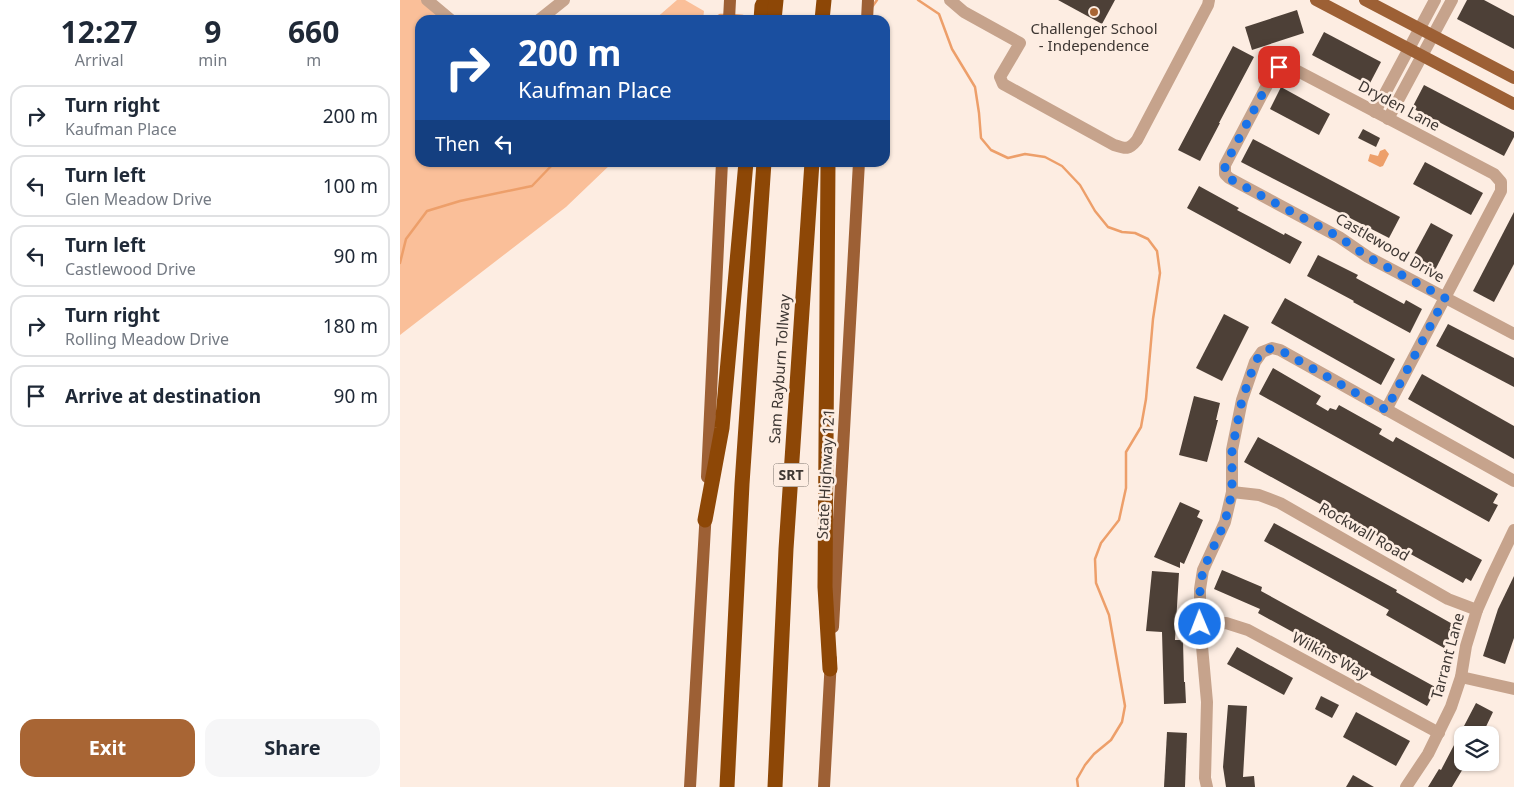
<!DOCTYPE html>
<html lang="en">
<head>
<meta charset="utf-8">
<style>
  :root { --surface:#fff; --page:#f6f6f7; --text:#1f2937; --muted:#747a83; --line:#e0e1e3; --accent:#a86534 }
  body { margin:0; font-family:"Noto Sans",sans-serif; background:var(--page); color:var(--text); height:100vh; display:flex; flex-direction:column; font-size:19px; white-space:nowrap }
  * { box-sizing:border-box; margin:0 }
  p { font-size:16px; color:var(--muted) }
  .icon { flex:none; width:28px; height:28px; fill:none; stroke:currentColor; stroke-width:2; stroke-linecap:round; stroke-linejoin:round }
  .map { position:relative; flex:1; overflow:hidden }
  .drawer { display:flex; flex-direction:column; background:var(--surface); width:400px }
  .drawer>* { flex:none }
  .banner { position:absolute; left:15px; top:15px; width:475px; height:152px; border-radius:15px; box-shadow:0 1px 4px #0004; background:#1a4fa0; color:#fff; overflow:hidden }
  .buttons { position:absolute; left:1054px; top:726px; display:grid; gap:10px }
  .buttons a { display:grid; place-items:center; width:45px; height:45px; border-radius:10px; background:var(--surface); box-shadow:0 1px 4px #0004; font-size:25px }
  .pin { position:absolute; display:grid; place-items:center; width:42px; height:42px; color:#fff; margin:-21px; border-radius:10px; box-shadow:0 2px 8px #0006 }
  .me { position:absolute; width:55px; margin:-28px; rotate:359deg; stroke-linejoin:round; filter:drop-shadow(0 0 4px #0008) }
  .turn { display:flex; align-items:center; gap:18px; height:105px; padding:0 20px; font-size:22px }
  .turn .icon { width:65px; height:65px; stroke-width:2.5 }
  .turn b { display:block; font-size:35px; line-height:42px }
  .then { display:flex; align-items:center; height:48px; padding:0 20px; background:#0003; gap:10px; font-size:19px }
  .eta { display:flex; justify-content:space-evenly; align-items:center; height:85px; text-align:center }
  .eta b { font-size:30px; font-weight:700; line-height:35px }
  .button { display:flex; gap:10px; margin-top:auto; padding:10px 20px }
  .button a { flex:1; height:58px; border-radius:15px; background:var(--accent); color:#fff; font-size:20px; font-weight:700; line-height:58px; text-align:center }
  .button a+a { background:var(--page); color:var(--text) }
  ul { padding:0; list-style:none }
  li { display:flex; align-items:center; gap:15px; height:62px; margin:0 10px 8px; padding:0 10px; border:2px solid var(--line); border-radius:15px }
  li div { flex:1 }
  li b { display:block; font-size:19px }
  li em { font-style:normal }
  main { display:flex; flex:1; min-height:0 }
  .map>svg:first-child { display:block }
  .green { fill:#fabf99 }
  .water { fill:#ed9f6a }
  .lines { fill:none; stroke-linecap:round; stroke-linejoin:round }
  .stream { stroke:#ed9f6a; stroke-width:2.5 }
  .building { fill:#4d4037 }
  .minor { stroke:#c6a38c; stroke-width:12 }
  .major { stroke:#9d6035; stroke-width:12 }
  .highway { stroke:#8d4706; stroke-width:15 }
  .route { stroke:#1a73e8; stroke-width:9; stroke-dasharray:0 16.2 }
  .poi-dot { fill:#a86534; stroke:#fdede2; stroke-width:2 }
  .labels { text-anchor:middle; stroke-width:5; stroke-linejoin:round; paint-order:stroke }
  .shield { fill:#fdede2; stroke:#776e68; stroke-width:1 }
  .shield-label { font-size:14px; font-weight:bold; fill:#3e3733 }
  .poi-label { font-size:15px; fill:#3e3733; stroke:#fdede2 }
  .street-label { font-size:15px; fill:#3e3733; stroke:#fdede2 }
</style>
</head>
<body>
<main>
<section class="drawer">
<div class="eta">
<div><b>12:27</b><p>Arrival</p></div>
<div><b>9</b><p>min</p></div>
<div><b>660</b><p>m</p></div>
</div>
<ul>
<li><svg class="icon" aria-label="right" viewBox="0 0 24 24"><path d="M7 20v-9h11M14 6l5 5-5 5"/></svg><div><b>Turn right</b><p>Kaufman Place</p></div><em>200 m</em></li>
<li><svg class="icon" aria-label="left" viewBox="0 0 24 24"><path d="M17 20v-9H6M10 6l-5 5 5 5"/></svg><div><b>Turn left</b><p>Glen Meadow Drive</p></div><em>100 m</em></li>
<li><svg class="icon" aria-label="left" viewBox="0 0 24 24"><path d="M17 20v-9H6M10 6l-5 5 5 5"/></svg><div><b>Turn left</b><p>Castlewood Drive</p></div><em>90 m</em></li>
<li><svg class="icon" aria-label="right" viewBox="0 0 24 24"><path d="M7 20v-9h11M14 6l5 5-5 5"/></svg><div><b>Turn right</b><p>Rolling Meadow Drive</p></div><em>180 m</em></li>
<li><svg class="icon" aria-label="arrive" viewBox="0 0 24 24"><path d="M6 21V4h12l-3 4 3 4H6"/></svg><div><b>Arrive at destination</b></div><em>90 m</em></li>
</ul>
<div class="button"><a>Exit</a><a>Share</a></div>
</section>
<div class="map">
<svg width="1114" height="787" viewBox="0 0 1114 787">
  <rect width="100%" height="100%" fill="#fdede2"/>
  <g class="green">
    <path d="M 0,0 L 22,0 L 47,20 L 20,20 L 20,162 L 212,163 L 166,207 L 0,335 Z"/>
    <path d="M 277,0 L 285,0 L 304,11 L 303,20 L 254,20 Z"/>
  </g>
  <path class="water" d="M 985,149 L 989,154 L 983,166 L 980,167 L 968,161 L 970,154 L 978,156 L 980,151 Z"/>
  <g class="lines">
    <g class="stream">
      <path d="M 518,0 L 539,14 L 552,49 L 575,87 L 579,113 L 581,138 L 591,150 L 608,158 L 625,154 L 645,157 L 662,166 L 680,185 L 695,211 L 708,227 L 722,232 L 735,233 L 748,239 L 757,251 L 760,273 L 753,319 L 746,399 L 741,427 L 726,452 L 726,488 L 719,520 L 701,543 L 695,559 L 696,583 L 709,615 L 725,706 L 722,722 L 711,740 L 694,754 L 685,765 L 677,779 L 678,787"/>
      <path d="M 472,7 L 477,0"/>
      <path d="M 333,15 L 343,16 L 351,20"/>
      <path d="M 311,20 L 320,15 L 325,15"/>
      <path d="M 0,263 L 6,239 L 27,211 L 60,201 L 132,186 L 155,162"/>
    </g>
  </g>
  <g class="building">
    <path d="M 658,0 L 715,0 L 702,24 Z"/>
    <path d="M 1067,0 L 1084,0 L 1114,16 L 1114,49 L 1057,19 Z"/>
    <path d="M 897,10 L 904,33 L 852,50 L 845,27 Z"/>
    <path d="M 924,32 L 981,62 L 969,85 L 912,55 Z"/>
    <path d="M 833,46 L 854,57 L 819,123 L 820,123 L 800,161 L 778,150 Z"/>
    <path d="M 1024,85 L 1114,132 L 1114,137 L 1104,156 L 1012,108 Z"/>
    <path d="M 881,87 L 930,114 L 919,135 L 870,109 Z"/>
    <path d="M 963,129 L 980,138 L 976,147 L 958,138 Z"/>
    <path d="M 853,139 L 1000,217 L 989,238 L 841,162 Z"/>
    <path d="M 1025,162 L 1083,193 L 1071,215 L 1013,184 Z"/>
    <path d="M 799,186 L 839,208 L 837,210 L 884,235 L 885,233 L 902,242 L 890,264 L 787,208 Z"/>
    <path d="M 1114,212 L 1114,264 L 1094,302 L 1073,291 Z"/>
    <path d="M 1031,223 L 1053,235 L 1033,274 L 1010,262 Z"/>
    <path d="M 918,255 L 958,275 L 956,278 L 1004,304 L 1006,300 L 1022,309 L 1010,333 L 953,302 L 954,301 L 907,276 Z"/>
    <path d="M 885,298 L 995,359 L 981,385 L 871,323 Z"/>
    <path d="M 824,314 L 849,327 L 822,381 L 796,368 Z"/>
    <path d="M 1048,324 L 1114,358 L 1114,387 L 1036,346 Z"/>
    <path d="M 873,368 L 921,396 L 916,404 L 928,411 L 930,408 L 936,410 L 939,405 L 982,429 L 979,434 L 993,442 L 996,437 L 1098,494 L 1093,503 L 1098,505 L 1089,522 L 859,394 Z"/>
    <path d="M 1022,374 L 1114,426 L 1114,459 L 1008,399 Z"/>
    <path d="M 794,396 L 820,403 L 816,420 L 818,420 L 807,462 L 779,455 Z"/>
    <path d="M 858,437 L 1082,560 L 1071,581 L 1066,578 L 1063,583 L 844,462 Z"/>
    <path d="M 780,502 L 800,511 L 797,517 L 803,520 L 784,564 L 780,562 L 780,568 L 754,557 Z"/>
    <path d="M 874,523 L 997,590 L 996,592 L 1056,626 L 1044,648 L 986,615 L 989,610 L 864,541 Z"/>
    <path d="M 822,570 L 862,587 L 861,591 L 1037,688 L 1027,706 L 858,613 L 860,609 L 814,589 Z"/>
    <path d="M 752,571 L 779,573 L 775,640 L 783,640 L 784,682 L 785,682 L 786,703 L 764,704 L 762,632 L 746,631 Z"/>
    <path d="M 1114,576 L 1114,638 L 1105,664 L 1083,656 L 1098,609 Z"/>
    <path d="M 837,647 L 893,678 L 884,695 L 827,664 Z"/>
    <path d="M 921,696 L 939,705 L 932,718 L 915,709 Z"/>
    <path d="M 1076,703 L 1093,712 L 1082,735 L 1062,735 L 1062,762 L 1067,762 L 1052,787 L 1028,787 L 1039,769 L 1041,770 Z"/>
    <path d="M 828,705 L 847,706 L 843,777 L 854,776 L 855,787 L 826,787 L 823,767 Z"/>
    <path d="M 956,712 L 1010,741 L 996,766 L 943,737 Z"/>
    <path d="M 767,732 L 787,733 L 785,787 L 764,787 Z"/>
    <path d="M 953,775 L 974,787 L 946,787 Z"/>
  </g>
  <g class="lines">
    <g class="minor">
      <path d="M 27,0 L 51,20"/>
      <path d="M 550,0 L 564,12 L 620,43 L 600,77 L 603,84 L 714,145 C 726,149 729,150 737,140 L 808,5 L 809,0"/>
      <path d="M 139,20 L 164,0"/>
      <path d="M 975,112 L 1035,0"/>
      <path d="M 988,119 L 1052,0"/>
      <path d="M 986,410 L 1101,191 L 1101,182 L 1094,174 L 888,66 L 879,67 L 875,70 L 825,165 L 825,174 L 829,178 L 939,237 L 968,257 L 1114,334"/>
      <path d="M 832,492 L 859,495 L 880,503 L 1048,599 L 1077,610"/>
      <path d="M 800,624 L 826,623 L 848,630 L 1039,733"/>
      <path d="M 1061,677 L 1114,689"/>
      <path d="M 807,787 L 805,778 L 807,702 L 800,624 L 800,589 L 803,570 L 825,522 L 832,492 L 832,450 L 842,400 L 855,362 L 862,352 L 872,348 L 880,350 L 1114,481"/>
      <path d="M 1006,787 L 1028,754 L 1051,707 L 1061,677 L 1066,646 L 1077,610 L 1092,576 L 1114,530"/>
    </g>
    <g class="major">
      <path d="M 916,0 L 1114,104"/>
      <path d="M 965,0 L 1114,78"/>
      <path d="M 329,20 L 330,0"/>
      <path d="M 467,20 L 468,0"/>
      <path d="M 307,477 L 322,162"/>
      <path d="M 433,627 L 459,162"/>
      <path d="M 290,787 L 306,510"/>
      <path d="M 424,787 L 431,659"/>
    </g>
    <g class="highway">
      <path d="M 361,20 L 362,6 L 365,0"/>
      <path d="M 374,20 L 376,0"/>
      <path d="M 422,20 L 424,0"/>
      <path d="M 428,162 L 425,587 L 430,669"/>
      <path d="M 305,520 L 322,428 L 346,162"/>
      <path d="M 327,787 L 342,484 L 364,162"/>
      <path d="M 375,787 L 386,549 L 412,162"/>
    </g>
  </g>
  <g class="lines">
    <path class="route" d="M 800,624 L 800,589 L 803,570 L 825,522 L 832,492 L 832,450 L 842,400 L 855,362 L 862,352 L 872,348 L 880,350 L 986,410 L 1045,298 L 968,257 L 939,237 L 832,180 L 825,174 L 825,165 L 875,70 L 879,67"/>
  </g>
  <circle class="poi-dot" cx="694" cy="12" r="5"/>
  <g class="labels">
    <rect class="shield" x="373.5" y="463.5" width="35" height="23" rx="4"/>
    <g class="shield-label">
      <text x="391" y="480">SRT</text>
    </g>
    <g class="poi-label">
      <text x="694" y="34">Challenger School<tspan x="694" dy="17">- Independence</tspan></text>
    </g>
    <g class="street-label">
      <text transform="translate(999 106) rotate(28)" y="5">Dryden Lane</text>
      <text transform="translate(990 248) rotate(30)" y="5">Castlewood Drive</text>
      <text transform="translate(380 369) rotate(-86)" y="5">Sam Rayburn Tollway</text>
      <text transform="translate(426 474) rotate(-87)" y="5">State Highway 121</text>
      <text transform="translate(964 532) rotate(30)" y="5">Rockwall Road</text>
      <text transform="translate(930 656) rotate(28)" y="5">Wilkins Way</text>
      <text transform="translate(1048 656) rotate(-75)" y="5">Tarrant Lane</text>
    </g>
  </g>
</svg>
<div class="buttons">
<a><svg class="icon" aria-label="layers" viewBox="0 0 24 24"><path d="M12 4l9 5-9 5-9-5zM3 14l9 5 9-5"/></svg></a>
</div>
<div class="pin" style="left:879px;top:67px;background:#d93025"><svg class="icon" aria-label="arrive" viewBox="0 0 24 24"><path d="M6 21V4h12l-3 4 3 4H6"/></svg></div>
<svg class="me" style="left:800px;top:624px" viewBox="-20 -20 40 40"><circle r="17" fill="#1a73e8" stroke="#fff" stroke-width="3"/><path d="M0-11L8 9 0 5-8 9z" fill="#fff"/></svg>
<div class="banner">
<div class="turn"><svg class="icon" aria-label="right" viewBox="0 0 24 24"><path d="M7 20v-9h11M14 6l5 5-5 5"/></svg><div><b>200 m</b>Kaufman Place</div></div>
<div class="then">Then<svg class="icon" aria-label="left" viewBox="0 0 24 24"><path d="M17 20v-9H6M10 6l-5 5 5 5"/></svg></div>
</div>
</div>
</main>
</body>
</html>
